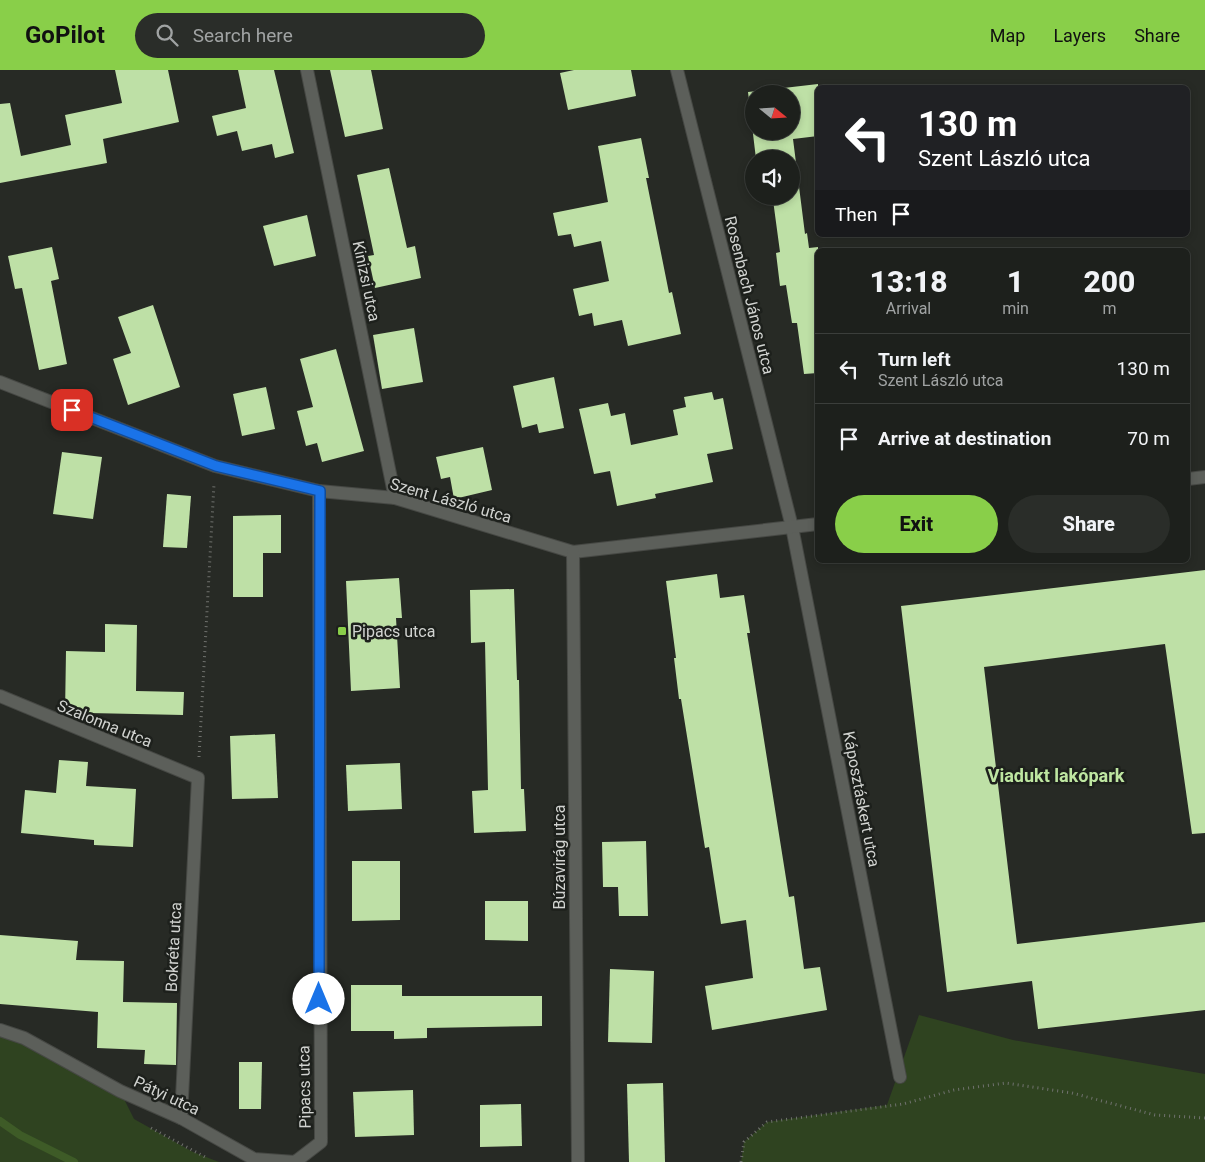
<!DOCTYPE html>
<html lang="en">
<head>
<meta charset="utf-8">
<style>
  :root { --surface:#1d201c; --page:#2a2d29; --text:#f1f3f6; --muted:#a0a3a3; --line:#3b3e3b; --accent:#89cf49 }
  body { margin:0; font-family:Roboto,sans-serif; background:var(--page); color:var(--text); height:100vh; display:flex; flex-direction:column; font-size:19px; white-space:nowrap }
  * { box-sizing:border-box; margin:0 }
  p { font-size:16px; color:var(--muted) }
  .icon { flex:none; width:28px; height:28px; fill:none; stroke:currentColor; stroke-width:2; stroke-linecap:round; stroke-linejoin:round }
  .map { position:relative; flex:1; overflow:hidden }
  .drawer { position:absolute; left:815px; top:178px; width:375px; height:315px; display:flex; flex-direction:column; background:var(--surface); border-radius:8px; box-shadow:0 2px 8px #0003,0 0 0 1px var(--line) }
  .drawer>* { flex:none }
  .guide { position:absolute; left:815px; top:15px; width:375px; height:152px; border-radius:8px; box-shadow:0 2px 8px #0003,0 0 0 1px var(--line); background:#202124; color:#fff; overflow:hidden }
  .needle { width:32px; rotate:108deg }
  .fabs { position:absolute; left:745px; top:15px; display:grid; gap:10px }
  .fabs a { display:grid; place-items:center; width:55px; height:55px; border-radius:50%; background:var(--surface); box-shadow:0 2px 8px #0003,0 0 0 1px var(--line); font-size:25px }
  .pin { position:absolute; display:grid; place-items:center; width:42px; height:42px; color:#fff; margin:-21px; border-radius:10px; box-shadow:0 2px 8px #0006 }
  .me { position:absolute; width:55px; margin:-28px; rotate:0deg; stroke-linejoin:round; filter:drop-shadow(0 0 4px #0008) }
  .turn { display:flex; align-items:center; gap:18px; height:105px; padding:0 20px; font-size:22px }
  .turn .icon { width:65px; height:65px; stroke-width:2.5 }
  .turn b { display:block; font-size:35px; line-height:42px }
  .then { display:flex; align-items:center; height:48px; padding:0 20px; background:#0003; gap:10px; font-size:19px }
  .eta { display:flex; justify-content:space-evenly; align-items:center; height:85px; text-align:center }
  .eta b { font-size:30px; font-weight:800; line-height:35px }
  .button { display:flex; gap:10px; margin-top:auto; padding:10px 20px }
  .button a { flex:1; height:58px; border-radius:30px; background:var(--accent); color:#111; font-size:20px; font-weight:800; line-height:58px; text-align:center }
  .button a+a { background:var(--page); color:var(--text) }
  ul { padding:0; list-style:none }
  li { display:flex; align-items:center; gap:15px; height:70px; padding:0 20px; border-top:1px solid var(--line) }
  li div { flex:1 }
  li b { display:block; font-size:19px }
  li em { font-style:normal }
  header { display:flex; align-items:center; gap:30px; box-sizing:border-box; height:70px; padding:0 25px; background:var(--accent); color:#111 }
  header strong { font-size:24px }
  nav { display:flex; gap:28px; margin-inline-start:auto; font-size:18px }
  .search { width:350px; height:45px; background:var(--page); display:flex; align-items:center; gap:12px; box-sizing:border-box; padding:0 18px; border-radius:28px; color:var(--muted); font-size:19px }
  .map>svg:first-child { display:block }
  .green { fill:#2f4320 }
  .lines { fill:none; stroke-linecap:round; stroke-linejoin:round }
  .stream { stroke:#3e5b27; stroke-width:8 }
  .building { fill:#bee0a6; fill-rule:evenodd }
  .minor-casing { stroke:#464844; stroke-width:14 }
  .path { stroke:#70726e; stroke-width:3; stroke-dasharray:1 4; stroke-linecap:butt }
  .minor { stroke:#5c5f5a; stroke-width:12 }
  .route-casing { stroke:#114b97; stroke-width:12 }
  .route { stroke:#1a73e8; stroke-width:9 }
  .poi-dot { fill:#89cf49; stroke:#1d201c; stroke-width:2 }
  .labels { text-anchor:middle; stroke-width:5; stroke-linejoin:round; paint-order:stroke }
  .street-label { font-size:16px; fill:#d1d3d0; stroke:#1d201c }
  .poi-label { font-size:16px; fill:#d1d3d0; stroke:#1d201c; text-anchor:start }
  .neighbourhood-label { font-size:18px; font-weight:bold; fill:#bee6a1; stroke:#1d201c }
</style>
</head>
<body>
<header>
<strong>GoPilot</strong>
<div class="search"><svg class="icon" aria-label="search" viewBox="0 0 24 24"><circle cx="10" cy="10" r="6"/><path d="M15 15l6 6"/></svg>Search here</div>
<nav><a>Map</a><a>Layers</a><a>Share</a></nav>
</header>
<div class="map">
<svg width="1205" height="1092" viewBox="0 0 1205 1092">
  <rect width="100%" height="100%" fill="#272a25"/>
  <g class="green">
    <path d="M 919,945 L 1013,970 L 1205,1004 L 1205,1092 L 741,1092 L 744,1072 L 767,1052 L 887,1035 Z"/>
    <path d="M 0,960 L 120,1021 L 134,1049 L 193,1082 L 219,1092 L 0,1092 Z"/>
  </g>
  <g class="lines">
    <path class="stream" d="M 0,1051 L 20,1065 L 74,1092"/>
  </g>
  <g class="building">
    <path d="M 115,0 L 168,0 L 179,52 L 103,69 L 107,93 L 0,113 L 0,34 L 10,33 L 21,86 L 71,75 L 65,45 L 122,33 Z"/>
    <path d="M 238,0 L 274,0 L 294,83 L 275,88 L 272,74 L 242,81 L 237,61 L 217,66 L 212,46 L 246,38 Z"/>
    <path d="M 330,0 L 371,0 L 383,59 L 345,67 Z"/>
    <path d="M 574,0 L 631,0 L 636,26 L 568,40 L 560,3 Z"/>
    <path d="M 818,14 L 818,66 L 793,69 L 805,164 L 807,163 L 809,178 L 818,177 L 818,303 L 804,304 L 797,253 L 792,253 L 786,215 L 780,216 L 776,183 L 780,182 L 773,130 L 761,131 L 761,126 L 791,126 L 791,89 L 756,89 L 748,22 ZM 754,24 L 791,24 L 791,61 L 754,61 Z"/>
    <path d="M 641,68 L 649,108 L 646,108 L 669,223 L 672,222 L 681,264 L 628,276 L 622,250 L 594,256 L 592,243 L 579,246 L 573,219 L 609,211 L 601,171 L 574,177 L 571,164 L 558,166 L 553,143 L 608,132 L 598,76 Z"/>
    <path d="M 389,98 L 407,178 L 415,176 L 421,208 L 375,218 L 368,186 L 374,185 L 357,105 Z"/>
    <path d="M 307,145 L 316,186 L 274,196 L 263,156 Z"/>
    <path d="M 52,177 L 59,209 L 51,211 L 67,294 L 39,300 L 22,218 L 15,219 L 8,186 Z"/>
    <path d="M 153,235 L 180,317 L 128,335 L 113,289 L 131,283 L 118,247 Z"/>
    <path d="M 414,258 L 423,312 L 382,319 L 373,265 Z"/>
    <path d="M 336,279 L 364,381 L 322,392 L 317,373 L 306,376 L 297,341 L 313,337 L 300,289 Z"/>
    <path d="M 554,307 L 564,358 L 539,363 L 537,354 L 522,358 L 513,316 Z"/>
    <path d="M 266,317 L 275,359 L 242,366 L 233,324 Z"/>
    <path d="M 712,322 L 714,330 L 723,328 L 733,379 L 707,384 L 713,412 L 655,424 L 656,428 L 617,436 L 610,401 L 594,404 L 579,339 L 608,333 L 611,346 L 625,343 L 631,375 L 678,365 L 673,340 L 686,337 L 684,327 Z"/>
    <path d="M 483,377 L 492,420 L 454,429 L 450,407 L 441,409 L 436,387 Z"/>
    <path d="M 62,382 L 102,387 L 93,449 L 53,444 Z"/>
    <path d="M 167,424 L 191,426 L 187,478 L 163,477 Z"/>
    <path d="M 281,445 L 281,483 L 263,483 L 263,527 L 233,527 L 233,446 Z"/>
    <path d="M 1205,500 L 1205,763 L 1192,764 L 1165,574 L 984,597 L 1017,874 L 1205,852 L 1205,940 L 1038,959 L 1032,911 L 947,922 L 901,536 Z"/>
    <path d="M 717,504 L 720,528 L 744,525 L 750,563 L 747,563 L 789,827 L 794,826 L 804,899 L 820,897 L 827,940 L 712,960 L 705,916 L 753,908 L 746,850 L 721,854 L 709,777 L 705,778 L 681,629 L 679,629 L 674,588 L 676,588 L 666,511 Z"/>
    <path d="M 399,508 L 402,548 L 396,548 L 400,618 L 351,621 L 346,511 Z"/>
    <path d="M 514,519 L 517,610 L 519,610 L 521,719 L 524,719 L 526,761 L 474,763 L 472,721 L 488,720 L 485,572 L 471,573 L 470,520 Z"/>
    <path d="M 105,554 L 137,555 L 136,621 L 184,622 L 183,645 L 89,643 L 89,647 L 73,647 L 65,644 L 66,581 L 105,582 Z"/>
    <path d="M 275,664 L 278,728 L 232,729 L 230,666 Z"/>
    <path d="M 59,690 L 88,692 L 86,716 L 136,719 L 133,777 L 94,775 L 94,770 L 21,763 L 25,720 L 56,723 Z"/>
    <path d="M 400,693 L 402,739 L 348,741 L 346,695 Z"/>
    <path d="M 646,771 L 648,846 L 619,846 L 618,817 L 603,817 L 602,772 Z"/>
    <path d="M 352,791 L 400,791 L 400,850 L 352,851 Z"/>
    <path d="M 485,831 L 528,831 L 528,871 L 485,870 Z"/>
    <path d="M 0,865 L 78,871 L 76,890 L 124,891 L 123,932 L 177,933 L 176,995 L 144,994 L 145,980 L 97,978 L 98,942 L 0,934 Z"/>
    <path d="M 610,899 L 654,901 L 652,973 L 608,972 Z"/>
    <path d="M 351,915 L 402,915 L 402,926 L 542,926 L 542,956 L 427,958 L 427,968 L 394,969 L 394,961 L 351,961 Z"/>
    <path d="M 239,992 L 262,992 L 261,1039 L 239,1039 Z"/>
    <path d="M 663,1013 L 665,1092 L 629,1092 L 627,1014 Z"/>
    <path d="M 413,1020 L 414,1065 L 355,1067 L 353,1022 Z"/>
    <path d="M 521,1034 L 522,1076 L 480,1077 L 480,1035 Z"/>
  </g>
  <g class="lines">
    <g class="minor-casing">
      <g id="minor">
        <path d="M 307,0 L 395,428"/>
        <path d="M 677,0 L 792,457 L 900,1007"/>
        <path d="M 0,312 L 215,396 L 319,421 L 395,428 L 573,482 L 818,454"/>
        <path d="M 1188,409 L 1205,407"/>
        <path d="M 573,482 L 578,1092"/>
        <path d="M 0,626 L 198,708 L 181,1048"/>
        <path d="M 0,960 L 24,968 L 120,1021 L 181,1048 L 254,1089 L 295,1092 L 321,1072 L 319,421"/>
      </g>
    </g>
    <g class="path">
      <path d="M 199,687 L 214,414"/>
      <path d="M 151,1058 L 207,1088"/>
      <path d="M 741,1092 L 744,1072 L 767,1052 L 903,1034 L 954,1020 L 1006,1013 L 1072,1023 L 1155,1045 L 1205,1048"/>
    </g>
    <use href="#minor" class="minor"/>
  </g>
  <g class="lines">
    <g class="route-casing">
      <path id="route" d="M 72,340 L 216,396 L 320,421 L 319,929"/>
    </g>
    <use href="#route" class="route"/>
  </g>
  <rect class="poi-dot" x="337" y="556" width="10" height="10" rx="2.5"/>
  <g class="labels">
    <g class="street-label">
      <text transform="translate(367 211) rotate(78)" y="6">Kinizsi utca</text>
      <text transform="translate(750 225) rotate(76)" y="6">Rosenbach János utca</text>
      <text transform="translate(451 430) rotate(16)" y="6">Szent László utca</text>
      <text transform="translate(105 653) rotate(22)" y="6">Szalonna utca</text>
      <text transform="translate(862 729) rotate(79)" y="6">Káposztáskert utca</text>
      <text transform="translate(559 787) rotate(-90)" y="6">Búzavirág utca</text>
      <text transform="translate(173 877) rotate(-87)" y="6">Bokréta utca</text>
      <text transform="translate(304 1017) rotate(-91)" y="6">Pipacs utca</text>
      <text transform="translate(167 1025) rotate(25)" y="6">Pátyi utca</text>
    </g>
    <g class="poi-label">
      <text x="352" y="567">Pipacs utca</text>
    </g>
    <g class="neighbourhood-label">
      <text x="1056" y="712">Viadukt lakópark</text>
    </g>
  </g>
</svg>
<div class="fabs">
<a><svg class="needle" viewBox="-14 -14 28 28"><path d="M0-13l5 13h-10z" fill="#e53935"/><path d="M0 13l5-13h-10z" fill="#a0a3a3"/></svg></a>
<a><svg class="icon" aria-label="sound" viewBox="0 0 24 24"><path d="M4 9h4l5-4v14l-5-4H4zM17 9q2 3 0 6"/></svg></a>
</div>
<div class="pin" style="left:72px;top:340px;background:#d93025"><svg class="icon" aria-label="arrive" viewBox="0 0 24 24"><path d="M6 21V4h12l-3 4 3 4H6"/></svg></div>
<svg class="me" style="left:319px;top:929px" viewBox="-20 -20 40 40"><circle r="19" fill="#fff"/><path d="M0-13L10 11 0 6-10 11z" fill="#1a73e8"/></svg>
<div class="guide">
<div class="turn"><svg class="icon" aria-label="left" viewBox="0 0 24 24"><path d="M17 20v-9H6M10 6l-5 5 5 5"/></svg><div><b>130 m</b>Szent László utca</div></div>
<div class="then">Then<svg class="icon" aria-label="arrive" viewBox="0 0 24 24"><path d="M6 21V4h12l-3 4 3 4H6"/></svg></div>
</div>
<section class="drawer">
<div class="eta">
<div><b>13:18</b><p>Arrival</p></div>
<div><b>1</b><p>min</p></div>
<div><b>200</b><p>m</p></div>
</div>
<ul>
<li><svg class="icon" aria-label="left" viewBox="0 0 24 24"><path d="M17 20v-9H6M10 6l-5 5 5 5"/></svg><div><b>Turn left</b><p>Szent László utca</p></div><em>130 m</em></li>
<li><svg class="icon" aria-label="arrive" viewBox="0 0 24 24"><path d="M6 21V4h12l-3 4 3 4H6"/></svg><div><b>Arrive at destination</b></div><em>70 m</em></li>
</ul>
<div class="button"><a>Exit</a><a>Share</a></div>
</section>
</div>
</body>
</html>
